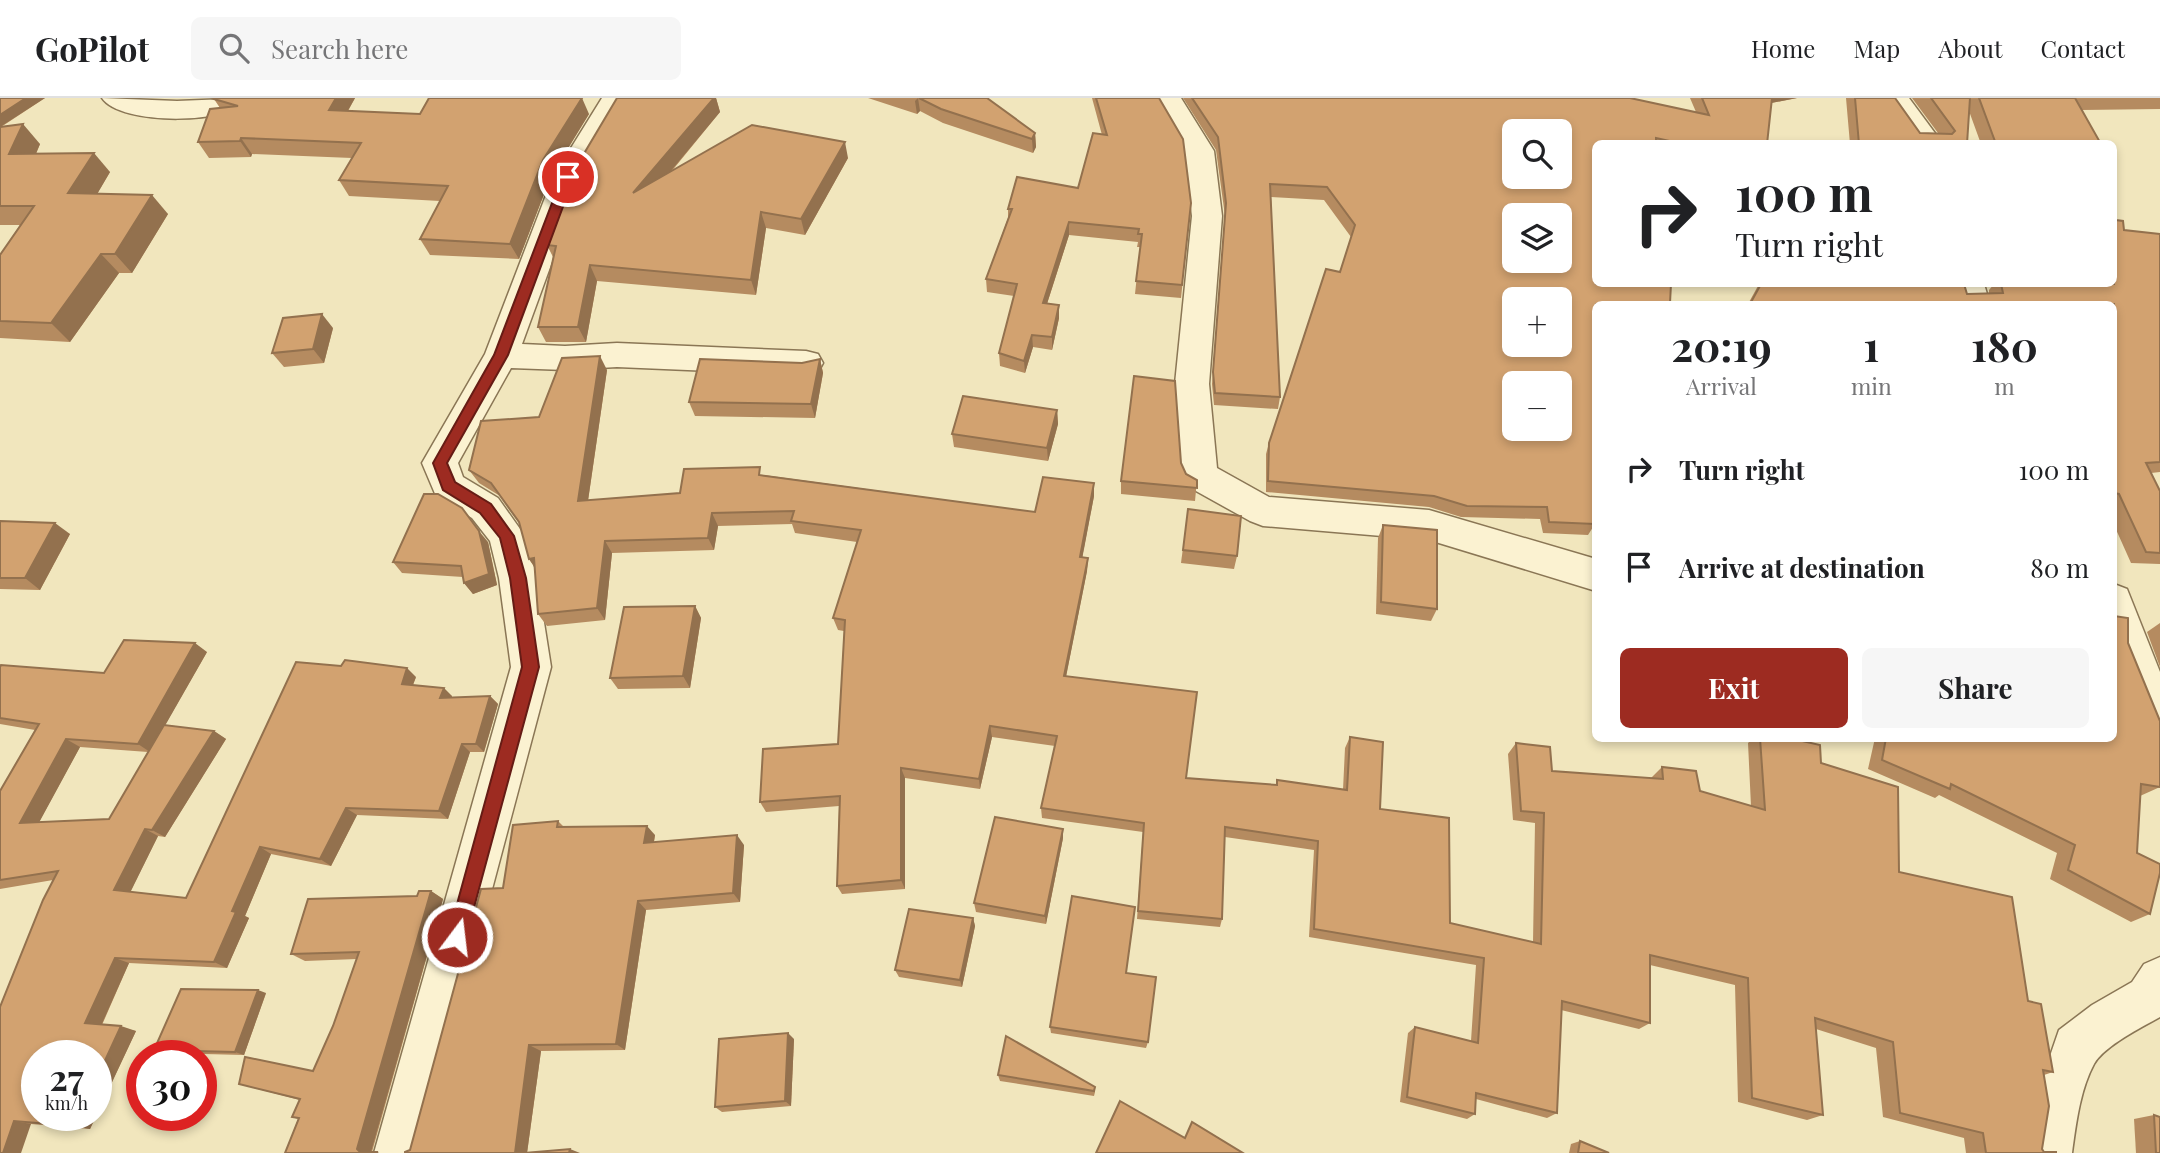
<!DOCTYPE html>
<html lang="en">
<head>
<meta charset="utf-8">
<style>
  :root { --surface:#fff; --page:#f6f6f6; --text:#202124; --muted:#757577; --line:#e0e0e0; --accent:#9d2b21 }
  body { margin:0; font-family:"Playfair Display",serif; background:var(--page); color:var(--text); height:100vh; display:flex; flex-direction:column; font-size:26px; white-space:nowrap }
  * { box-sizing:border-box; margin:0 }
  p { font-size:23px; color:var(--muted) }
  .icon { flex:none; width:38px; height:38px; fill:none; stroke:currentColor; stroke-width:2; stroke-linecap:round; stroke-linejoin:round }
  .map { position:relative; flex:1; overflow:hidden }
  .details { position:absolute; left:1592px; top:203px; width:525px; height:441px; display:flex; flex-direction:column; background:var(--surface); border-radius:10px; box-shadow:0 4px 10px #0003 }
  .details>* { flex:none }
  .hud { position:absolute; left:1592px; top:42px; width:525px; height:147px; border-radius:10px; box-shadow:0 4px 10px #0003; background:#fff; color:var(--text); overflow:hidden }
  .buttons { position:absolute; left:1502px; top:21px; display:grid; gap:14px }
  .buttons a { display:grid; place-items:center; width:70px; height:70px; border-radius:10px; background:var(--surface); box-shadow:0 4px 10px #0003; font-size:35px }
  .speed { position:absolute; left:21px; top:942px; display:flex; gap:14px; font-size:35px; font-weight:700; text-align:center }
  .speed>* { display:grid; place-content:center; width:91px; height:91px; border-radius:50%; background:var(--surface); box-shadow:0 4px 10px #0003; line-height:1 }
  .speed small { font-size:18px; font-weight:400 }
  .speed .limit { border:10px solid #d22; background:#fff; color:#111 }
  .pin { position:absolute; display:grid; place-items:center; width:60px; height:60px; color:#fff; margin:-30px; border:4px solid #fff; border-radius:50%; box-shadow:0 2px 7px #0007 }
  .me { position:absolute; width:77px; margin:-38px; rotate:15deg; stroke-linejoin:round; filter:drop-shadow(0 0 5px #0008) }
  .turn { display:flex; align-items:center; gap:24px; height:147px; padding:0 28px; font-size:32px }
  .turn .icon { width:91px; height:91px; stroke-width:2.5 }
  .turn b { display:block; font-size:49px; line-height:60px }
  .eta { display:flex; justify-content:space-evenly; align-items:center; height:119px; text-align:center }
  .eta b { font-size:42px; font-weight:700; line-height:49px }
  .primary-button { display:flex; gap:14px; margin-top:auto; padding:14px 28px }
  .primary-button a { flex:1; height:80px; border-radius:10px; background:var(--accent); color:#fff; font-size:28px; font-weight:700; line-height:80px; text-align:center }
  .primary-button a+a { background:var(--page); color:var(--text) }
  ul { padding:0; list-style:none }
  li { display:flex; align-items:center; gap:21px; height:98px; padding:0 28px }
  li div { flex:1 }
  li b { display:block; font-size:26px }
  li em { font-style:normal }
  header { display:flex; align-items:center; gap:42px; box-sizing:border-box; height:98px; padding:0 35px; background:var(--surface); border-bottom:2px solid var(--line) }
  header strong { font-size:33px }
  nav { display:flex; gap:38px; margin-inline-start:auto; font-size:24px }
  .search { width:490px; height:63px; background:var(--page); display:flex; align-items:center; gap:18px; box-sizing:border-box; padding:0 24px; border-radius:10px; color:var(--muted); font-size:26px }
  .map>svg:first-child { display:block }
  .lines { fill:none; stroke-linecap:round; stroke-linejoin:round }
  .minor-casing { stroke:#8a7655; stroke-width:3 }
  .minor { fill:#fbf2d1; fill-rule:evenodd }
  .wall { fill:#b58b60; fill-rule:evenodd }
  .shaded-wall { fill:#93714e }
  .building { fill:#d2a270; stroke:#93714e; stroke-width:2; fill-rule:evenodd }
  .route { fill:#9d2b21; stroke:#661c15; stroke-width:2 }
</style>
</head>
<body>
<header>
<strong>GoPilot</strong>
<div class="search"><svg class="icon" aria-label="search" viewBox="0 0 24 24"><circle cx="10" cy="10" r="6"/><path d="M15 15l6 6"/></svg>Search here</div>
<nav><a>Home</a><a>Map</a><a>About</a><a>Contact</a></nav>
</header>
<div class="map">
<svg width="2160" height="1055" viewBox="0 0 2160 1055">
  <rect width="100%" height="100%" fill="#f1e6bd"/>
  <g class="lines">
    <g class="minor-casing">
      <g id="minor">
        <path d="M 102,0 L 177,3 L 252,0 C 234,27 120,28 102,0 Z"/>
        <path d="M 602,0 L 630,0 L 583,79 L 522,246 L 565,248 L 617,245 L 806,253 L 818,256 L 823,265 L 818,274 L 806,277 L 617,269 L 565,272 L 511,270 L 458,365 L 463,379 L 498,400 L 525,438 L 537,480 L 551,569 L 422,1055 L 374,1055 L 511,569 L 499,480 L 490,443 L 472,420 L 436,398 L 422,365 L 485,256 L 553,79 Z"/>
        <path d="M 1153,0 L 1181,0 L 1214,53 L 1222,118 L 1209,286 L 1217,370 L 1269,399 L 1429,412 L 1596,461 L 1596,493 L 1429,442 L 1263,428 L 1250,423 L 1187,388 L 1182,378 L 1175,286 L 1192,118 L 1184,53 Z"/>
        <path d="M 1880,0 L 1909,0 L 1943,46 L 1913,46 Z"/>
        <path d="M 1952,186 L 1984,186 L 1990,206 L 1958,206 Z"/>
        <path d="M 2114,486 L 2127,491 L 2160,574 L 2160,646 L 2146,641 L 2114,555 Z"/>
        <path d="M 2160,859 L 2160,919 C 2142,929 2104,948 2094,966 C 2080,992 2076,1026 2072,1055 L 2024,1055 L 2029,1019 L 2059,932 L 2092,907 L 2132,884 L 2144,866 Z"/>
      </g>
    </g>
    <use href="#minor" class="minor"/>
  </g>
  <g class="wall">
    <path d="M 0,0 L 45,0 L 1,29 L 40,46 L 36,56 L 110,74 L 97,96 L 168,116 L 132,175 L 119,175 L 70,244 L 0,240 L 0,157 L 20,127 L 0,127 Z"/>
    <path d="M 355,0 L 348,13 L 420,16 L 589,16 L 551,78 L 519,161 L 430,157 L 420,141 L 440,103 L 349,98 L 339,82 L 352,60 L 252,56 L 251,59 L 209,60 L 198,44 L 220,10 L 214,1 Z"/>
    <path d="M 617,0 L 716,0 L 720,14 L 671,74 L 848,60 L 805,137 L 766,130 L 756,197 L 597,183 L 586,244 L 546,244 L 538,229 L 553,159 L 547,147 Z"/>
    <path d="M 868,0 L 987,0 L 1035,35 L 1036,49 L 1033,55 L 943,25 L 920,13 L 917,16 Z"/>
    <path d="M 1092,0 L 1159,0 L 1191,105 L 1181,200 L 1135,196 L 1140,149 L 1137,149 L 1138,144 L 1069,137 L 1047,206 L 1059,220 L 1052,252 L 1033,249 L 1025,275 L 1000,268 L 999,255 L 1014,198 L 987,194 L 986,181 L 1008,120 L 1008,111 L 1078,90 L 1102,37 Z"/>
    <path d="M 1183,0 L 1630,0 L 1696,14 L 1690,0 L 1797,0 L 1771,5 L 1767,46 L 1596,46 L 1596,355 L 1594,354 L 1595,426 L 1588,437 L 1543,435 L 1540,421 L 1461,419 L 1429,409 L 1266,394 L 1266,356 L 1269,345 L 1340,174 L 1351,139 L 1324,102 L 1271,99 L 1280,299 L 1278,311 L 1214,307 L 1212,286 L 1225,118 L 1216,52 Z"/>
    <path d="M 1846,0 L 1895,0 L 1920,35 L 1938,35 L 1912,0 L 2160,0 L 2160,11 L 2082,12 L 2101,46 L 1981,46 L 1969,13 L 1967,46 L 1850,46 Z"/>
    <path d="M 2116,122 L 2124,132 L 2160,136 L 2160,374 L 2151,375 L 2160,393 L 2160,466 L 2131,465 L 2114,427 L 2114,206 L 1748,206 L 1759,186 L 1964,186 L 1967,196 L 1989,195 L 1989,192 L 1994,186 L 2114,186 Z"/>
    <path d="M 333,230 L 324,265 L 284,269 L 272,255 Z"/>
    <path d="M 820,261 L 823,275 L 815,320 L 695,318 L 689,304 Z"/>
    <path d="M 607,272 L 588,403 L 680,395 L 764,377 L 1035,414 L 1094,398 L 1082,460 L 1088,460 L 1087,473 L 1066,578 L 1186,680 L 1276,687 L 1277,682 L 1343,692 L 1345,650 L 1350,639 L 1380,711 L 1450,825 L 1533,844 L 1535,725 L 1513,722 L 1508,656 L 1516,645 L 1552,673 L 1651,680 L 1662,669 L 1700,693 L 1751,708 L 1748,645 L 1753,640 L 1789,640 L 1821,665 L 1899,774 L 2028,903 L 2053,974 L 2044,977 L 2042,1051 L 2044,1054 L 2056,1055 L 1966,1055 L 1964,1040 L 1883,1019 L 1876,950 L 1816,931 L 1823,1017 L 1807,1022 L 1738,1004 L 1735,887 L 1650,867 L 1650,925 L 1639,931 L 1561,912 L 1557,1015 L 1547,1020 L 1476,1001 L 1475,1016 L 1467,1021 L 1400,1004 L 1408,935 L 1415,929 L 1471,943 L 1476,867 L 1309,839 L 1314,752 L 1225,739 L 1222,821 L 1220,829 L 1137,821 L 1143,734 L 1042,720 L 1041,710 L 1055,648 L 992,639 L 980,691 L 905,680 L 905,791 L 842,796 L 837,788 L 839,708 L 766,714 L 760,704 L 838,646 L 844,533 L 838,532 L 833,520 L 857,444 L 795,435 L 792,426 L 718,428 L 714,452 L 612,455 L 605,522 L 547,528 L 538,516 L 535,470 L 529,461 L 519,425 L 500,398 L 479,385 L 469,372 L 539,319 Z"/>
    <path d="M 1057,312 L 1058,326 L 1048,363 L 954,349 L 952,336 Z"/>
    <path d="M 1181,365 L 1186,376 L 1197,382 L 1195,403 L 1121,396 L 1121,383 Z"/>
    <path d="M 1188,411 L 1237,458 L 1234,471 L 1181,465 Z"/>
    <path d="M 0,423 L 70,436 L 40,492 L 0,491 Z"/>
    <path d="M 1383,427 L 1437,511 L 1431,523 L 1376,516 L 1378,440 Z"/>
    <path d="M 488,444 L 497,487 L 473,496 L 464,485 L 463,479 L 402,475 L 393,464 Z"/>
    <path d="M 695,508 L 701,520 L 690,590 L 618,591 L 610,580 Z"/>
    <path d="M 2160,525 L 2160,569 L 2147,534 Z"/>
    <path d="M 2128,545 L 2160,689 L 2140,698 L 2137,755 L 2150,816 L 2131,824 L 2050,781 L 2057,755 L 1939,697 L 1935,700 L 1868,671 L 1875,640 L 2114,640 Z"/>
    <path d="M 207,554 L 165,627 L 214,633 L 226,641 L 165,739 L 158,738 L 130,794 L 186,800 L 416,579 L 413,587 L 452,598 L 452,600 L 490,598 L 498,606 L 484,654 L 470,654 L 448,721 L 357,717 L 331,768 L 271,756 L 245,818 L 249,820 L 227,870 L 129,865 L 102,927 L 136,933 L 90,1031 L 31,1026 L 0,1055 L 53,782 L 0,791 L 0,693 L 35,632 L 0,626 L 0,569 L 104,575 ZM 80,649 L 148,654 L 109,721 L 39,724 Z"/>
    <path d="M 558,723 L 564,729 L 655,737 L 654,744 L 744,747 L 740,804 L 646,812 L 625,952 L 541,953 L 527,1055 L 580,1055 L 405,1055 L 410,1052 L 503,790 Z"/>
    <path d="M 1063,740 L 1046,826 L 976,814 L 974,805 Z"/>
    <path d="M 431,793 L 443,801 L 372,1054 L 285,1055 L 298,1021 L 292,1019 L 300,1002 L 239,986 L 313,973 L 333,928 L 357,861 L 305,863 L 291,856 L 417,798 Z"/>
    <path d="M 973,820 L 975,828 L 962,889 L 899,879 L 895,872 Z"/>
    <path d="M 1126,875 L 1148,944 L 1146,950 L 1051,935 L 1050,929 Z"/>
    <path d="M 266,895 L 244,957 L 164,955 L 154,952 Z"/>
    <path d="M 794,941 L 791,1008 L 722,1014 L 715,1009 Z"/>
    <path d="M 998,977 L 1095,989 L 1095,994 L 1094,998 L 1000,983 Z"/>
    <path d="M 2154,1017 L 2160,1055 L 2136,1055 L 2134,1021 Z"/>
    <path d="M 1580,1043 L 1609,1055 L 1569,1055 L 1571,1046 Z"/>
  </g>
  <g class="shaded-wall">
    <path d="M 26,0 L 45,0 L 0,29 L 0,17 Z"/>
    <path d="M 336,0 L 355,0 L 339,28 L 329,12 Z"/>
    <path d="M 582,0 L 589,16 L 551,78 L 519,161 L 510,146 L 543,62 Z"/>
    <path d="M 714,0 L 716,0 L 720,14 L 639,111 L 633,95 Z"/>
    <path d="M 918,0 L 920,13 L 917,16 L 915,3 Z"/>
    <path d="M 1769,0 L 1797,0 L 1766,6 Z"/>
    <path d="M 23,26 L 40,46 L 27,76 L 9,56 Z"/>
    <path d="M 1035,35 L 1036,49 L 1033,55 L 1032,41 Z"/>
    <path d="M 241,40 L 252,56 L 251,59 L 240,43 Z"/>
    <path d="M 845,44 L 848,60 L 805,137 L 801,121 Z"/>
    <path d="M 94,55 L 110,74 L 86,115 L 68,95 Z"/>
    <path d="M 152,97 L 168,116 L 132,175 L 115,156 Z"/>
    <path d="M 761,114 L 766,130 L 756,197 L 751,182 Z"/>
    <path d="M 1069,124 L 1069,137 L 1043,218 L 1043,205 Z"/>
    <path d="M 101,156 L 119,175 L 70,244 L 51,225 Z"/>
    <path d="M 590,167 L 597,183 L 586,244 L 578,229 Z"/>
    <path d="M 1059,207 L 1059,220 L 1052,252 L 1052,239 Z"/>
    <path d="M 322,216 L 333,230 L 324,265 L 313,251 Z"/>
    <path d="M 1032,237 L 1033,249 L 1025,275 L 1024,263 Z"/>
    <path d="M 600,258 L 607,272 L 586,416 L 578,403 Z"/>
    <path d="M 820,261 L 823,275 L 815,320 L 811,306 Z"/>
    <path d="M 1057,312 L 1058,326 L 1048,363 L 1047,350 Z"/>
    <path d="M 1094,385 L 1094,398 L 1080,472 L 1080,459 Z"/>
    <path d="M 712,415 L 718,428 L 714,452 L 708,440 Z"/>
    <path d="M 55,425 L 70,436 L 40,492 L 25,480 Z"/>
    <path d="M 479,433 L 488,444 L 497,487 L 473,496 L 464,485 Z"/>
    <path d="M 605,443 L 612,455 L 605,522 L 597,510 Z"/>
    <path d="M 534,460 L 538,474 L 529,461 Z"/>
    <path d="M 1088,460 L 1087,473 L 1064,589 L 1064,578 Z"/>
    <path d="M 695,508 L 701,520 L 690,590 L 683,578 Z"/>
    <path d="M 195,545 L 207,554 L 150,654 L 138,646 Z"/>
    <path d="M 407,570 L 416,579 L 410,594 L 402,586 Z"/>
    <path d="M 444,590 L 452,598 L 448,609 L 440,600 Z"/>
    <path d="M 490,598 L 498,606 L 484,654 L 476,646 Z"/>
    <path d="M 990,628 L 992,639 L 980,691 L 979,681 Z"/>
    <path d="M 214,633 L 226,641 L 165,739 L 152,732 Z"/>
    <path d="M 66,641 L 80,649 L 35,732 L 20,725 Z"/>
    <path d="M 462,646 L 470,654 L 448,721 L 439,713 Z"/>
    <path d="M 901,670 L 905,680 L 905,791 L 901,782 Z"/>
    <path d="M 346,710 L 357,717 L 331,768 L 320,761 Z"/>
    <path d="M 647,728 L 655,737 L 652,754 L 644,745 Z"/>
    <path d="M 145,731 L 158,738 L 128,799 L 114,792 Z"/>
    <path d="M 1063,731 L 1063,740 L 1046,826 L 1045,818 Z"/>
    <path d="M 737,737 L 744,747 L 740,804 L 733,795 Z"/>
    <path d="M 260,749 L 271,756 L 245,818 L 249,820 L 227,870 L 214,864 L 232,813 Z"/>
    <path d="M 431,793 L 443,801 L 371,1054 L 360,1054 L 357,1051 Z"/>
    <path d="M 638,803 L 646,812 L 625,952 L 616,946 Z"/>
    <path d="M 973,820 L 975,828 L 962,889 L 960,882 Z"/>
    <path d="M 115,860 L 129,865 L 100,930 L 85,925 Z"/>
    <path d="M 258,892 L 266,895 L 244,957 L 235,954 Z"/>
    <path d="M 121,928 L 136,933 L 90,1031 L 74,1028 L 80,1017 L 96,1017 L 96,982 Z"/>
    <path d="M 788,935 L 794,941 L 791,1008 L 785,1003 Z"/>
    <path d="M 529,947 L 541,953 L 527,1055 L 515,1055 Z"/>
    <path d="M 14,1023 L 31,1026 L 21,1055 L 3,1055 Z"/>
    <path d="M 570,1051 L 580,1055 L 569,1055 Z"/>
  </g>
  <g class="building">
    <path d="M 0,0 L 26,0 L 0,17 Z"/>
    <path d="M 218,0 L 336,0 L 329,12 L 420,16 L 429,0 L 582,0 L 543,62 L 510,146 L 420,141 L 448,88 L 339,82 L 361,45 L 241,40 L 240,43 L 198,44 L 210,11 L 238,8 L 214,1 Z"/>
    <path d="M 617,0 L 714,0 L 633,95 L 752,27 L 845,44 L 801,121 L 761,114 L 751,182 L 590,167 L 578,229 L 538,229 L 556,148 L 547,147 L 579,64 Z"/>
    <path d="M 919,0 L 987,0 L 1035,35 L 1032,41 L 941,11 Z"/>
    <path d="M 1096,0 L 1159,0 L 1183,41 L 1191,105 L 1182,187 L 1136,183 L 1142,136 L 1138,136 L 1139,131 L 1069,124 L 1043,205 L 1059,207 L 1052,239 L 1032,237 L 1024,263 L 999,255 L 1017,186 L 986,181 L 1012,111 L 1008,111 L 1017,79 L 1078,90 L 1093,35 L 1107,37 Z"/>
    <path d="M 1192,0 L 1630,0 L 1709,17 L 1702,0 L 1772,0 L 1767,46 L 1683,46 L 1656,40 L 1656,46 L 1596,46 L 1596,186 L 1671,186 L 1670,205 L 1675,206 L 1596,206 L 1596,341 L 1594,341 L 1595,426 L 1549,424 L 1547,409 L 1467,408 L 1434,398 L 1268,383 L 1269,345 L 1326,171 L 1340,174 L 1355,127 L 1327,89 L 1270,86 L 1280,299 L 1215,295 L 1213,274 L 1226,105 L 1218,39 ZM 1514,33 L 1559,33 L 1559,79 L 1514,79 ZM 1514,117 L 1559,117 L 1559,163 L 1514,163 ZM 1514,201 L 1559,201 L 1559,247 L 1514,247 ZM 1514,285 L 1559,285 L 1559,331 L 1514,331 Z"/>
    <path d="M 1855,0 L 1895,0 L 1920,35 L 1952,36 L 1955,33 L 1931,0 L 1970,0 L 1967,46 L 1859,46 Z"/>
    <path d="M 1979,0 L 2075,0 L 2101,46 L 2079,44 L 2080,46 L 1996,46 Z"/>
    <path d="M 23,26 L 9,56 L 94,55 L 68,95 L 152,97 L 115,156 L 101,156 L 51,225 L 0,223 L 0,157 L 34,108 L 0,108 L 0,29 Z"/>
    <path d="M 2114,117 L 2116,122 L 2123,123 L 2124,132 L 2160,136 L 2160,364 L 2146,365 L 2160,393 L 2160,455 L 2146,454 L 2119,396 L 2114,395 L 2114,206 L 1750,206 L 1761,186 L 1964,186 L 1967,196 L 2003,195 L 2001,186 L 2114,186 Z"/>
    <path d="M 322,216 L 313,251 L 272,255 L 283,220 Z"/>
    <path d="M 600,258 L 578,403 L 680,395 L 684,371 L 760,369 L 759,377 L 1035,414 L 1043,379 L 1094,385 L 1080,459 L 1088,460 L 1064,578 L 1197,594 L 1186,680 L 1277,687 L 1277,682 L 1347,692 L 1350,639 L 1383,644 L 1380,711 L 1449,720 L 1450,825 L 1541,846 L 1544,715 L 1521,713 L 1516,645 L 1550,649 L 1552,673 L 1663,681 L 1662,669 L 1696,673 L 1700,693 L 1765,712 L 1760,640 L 1789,640 L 1820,647 L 1821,665 L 1898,689 L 1899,774 L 2012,799 L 2028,903 L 2041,906 L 2053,974 L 2043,972 L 2049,1008 L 2042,1051 L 2044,1054 L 2056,1054 L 2056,1055 L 1986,1055 L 1983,1035 L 1900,1015 L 1893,944 L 1815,920 L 1823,1017 L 1752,1000 L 1748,880 L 1650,857 L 1650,925 L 1562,903 L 1557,1015 L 1476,995 L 1475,1016 L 1407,999 L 1415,929 L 1478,945 L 1484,860 L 1314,831 L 1318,743 L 1225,729 L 1222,821 L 1138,813 L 1144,725 L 1041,710 L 1057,638 L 990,628 L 979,681 L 901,670 L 901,782 L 837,788 L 840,698 L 760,704 L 763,651 L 838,646 L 845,522 L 833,520 L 861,432 L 791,423 L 794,413 L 712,415 L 708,440 L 605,443 L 597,510 L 538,516 L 534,460 L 529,461 L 519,424 L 491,385 L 469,372 L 481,323 L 539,319 L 562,260 Z"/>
    <path d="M 700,261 L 802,265 L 820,261 L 811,306 L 689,304 Z"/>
    <path d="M 1134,278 L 1175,283 L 1181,365 L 1186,376 L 1197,382 L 1197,390 L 1121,383 Z"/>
    <path d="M 963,298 L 1057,312 L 1047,350 L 952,336 Z"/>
    <path d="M 424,396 L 438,396 L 462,410 L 479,433 L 489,476 L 464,485 L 461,468 L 393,464 Z"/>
    <path d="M 1188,411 L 1241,418 L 1237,458 L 1183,452 Z"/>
    <path d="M 0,423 L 55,425 L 25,480 L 0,480 Z"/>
    <path d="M 1383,427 L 1437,432 L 1437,511 L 1381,504 Z"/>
    <path d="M 695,508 L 683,578 L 610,580 L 624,509 Z"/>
    <path d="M 2114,518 L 2128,520 L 2128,545 L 2160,623 L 2160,689 L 2141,686 L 2137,755 L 2160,766 L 2160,775 L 2150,816 L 2068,772 L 2075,747 L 1951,686 L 1950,691 L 1882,662 L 1886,640 L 2114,640 Z"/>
    <path d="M 124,542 L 195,545 L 138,646 L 66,641 L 20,725 L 109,721 L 164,627 L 214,633 L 152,732 L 145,731 L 114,792 L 186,800 L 296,564 L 341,568 L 345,562 L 407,570 L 402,586 L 444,590 L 440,600 L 490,598 L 476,646 L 462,646 L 439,713 L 346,710 L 320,761 L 260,749 L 232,813 L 236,814 L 214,864 L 115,860 L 85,925 L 121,928 L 96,982 L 96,957 L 37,957 L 37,1017 L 80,1017 L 74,1028 L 14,1023 L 3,1055 L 0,1055 L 0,909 L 43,802 L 58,773 L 0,782 L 0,693 L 39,626 L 0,620 L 0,569 L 1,567 L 104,575 Z"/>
    <path d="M 995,719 L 1063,731 L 1045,818 L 974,805 Z"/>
    <path d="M 558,723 L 557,729 L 647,728 L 644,745 L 737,737 L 733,795 L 638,803 L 616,946 L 529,947 L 515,1055 L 405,1055 L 405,1054 L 410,1052 L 481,791 L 503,790 L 513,727 Z"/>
    <path d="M 419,793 L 431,793 L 357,1051 L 360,1054 L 378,1054 L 376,1055 L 285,1055 L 299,1020 L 292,1019 L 300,1001 L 239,986 L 245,959 L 313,973 L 333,928 L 359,854 L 291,856 L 308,801 L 417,798 Z"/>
    <path d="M 1072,798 L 1135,809 L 1126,875 L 1156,879 L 1148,944 L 1050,929 Z"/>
    <path d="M 909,811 L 973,820 L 960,882 L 895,872 Z"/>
    <path d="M 181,891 L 258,892 L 235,954 L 154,952 Z"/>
    <path d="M 788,935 L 785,1003 L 715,1009 L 719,941 Z"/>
    <path d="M 1006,938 L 1095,989 L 1094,993 L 998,977 Z"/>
    <path d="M 1120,1003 L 1185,1040 L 1192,1024 L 1243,1055 L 1096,1055 Z"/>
    <path d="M 2154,1017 L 2160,1019 L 2160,1055 L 2156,1055 Z"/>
    <path d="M 1580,1043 L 1609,1055 L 1578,1055 Z"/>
    <path d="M 570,1051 L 569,1055 L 524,1055 Z"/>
  </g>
  <path class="route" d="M 568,75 L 574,79 L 508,257 L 447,365 L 455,384 L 491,406 L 514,438 L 526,480 L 539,569 L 466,839 L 464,845 L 457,848 L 451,845 L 448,839 L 522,569 L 510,480 L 500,440 L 480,415 L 443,392 L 433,365 L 494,257 L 562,79 Z"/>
</svg>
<div class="buttons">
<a><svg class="icon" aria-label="search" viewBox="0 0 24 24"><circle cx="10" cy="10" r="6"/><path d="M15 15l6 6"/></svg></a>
<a><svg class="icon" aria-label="layers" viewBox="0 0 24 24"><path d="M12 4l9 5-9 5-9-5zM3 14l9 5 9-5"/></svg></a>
<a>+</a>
<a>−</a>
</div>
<div class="speed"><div>27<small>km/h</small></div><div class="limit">30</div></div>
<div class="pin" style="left:568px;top:79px;background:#d93025"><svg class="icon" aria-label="arrive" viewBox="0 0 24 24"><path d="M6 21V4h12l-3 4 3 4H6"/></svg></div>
<svg class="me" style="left:457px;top:839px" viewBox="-20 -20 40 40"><circle r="17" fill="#9d2b21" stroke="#fff" stroke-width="3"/><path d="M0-11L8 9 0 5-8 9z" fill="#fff"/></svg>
<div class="hud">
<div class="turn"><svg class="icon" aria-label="right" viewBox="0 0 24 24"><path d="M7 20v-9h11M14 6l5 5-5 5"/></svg><div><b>100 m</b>Turn right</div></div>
</div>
<section class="details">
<div class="eta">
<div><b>20:19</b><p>Arrival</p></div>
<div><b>1</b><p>min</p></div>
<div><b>180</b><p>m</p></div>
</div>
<ul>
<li><svg class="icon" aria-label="right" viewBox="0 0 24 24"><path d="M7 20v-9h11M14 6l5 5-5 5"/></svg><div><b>Turn right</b></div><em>100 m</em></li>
<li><svg class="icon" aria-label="arrive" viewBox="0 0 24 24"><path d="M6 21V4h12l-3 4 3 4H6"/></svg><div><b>Arrive at destination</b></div><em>80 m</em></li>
</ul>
<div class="primary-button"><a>Exit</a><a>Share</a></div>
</section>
</div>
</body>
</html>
